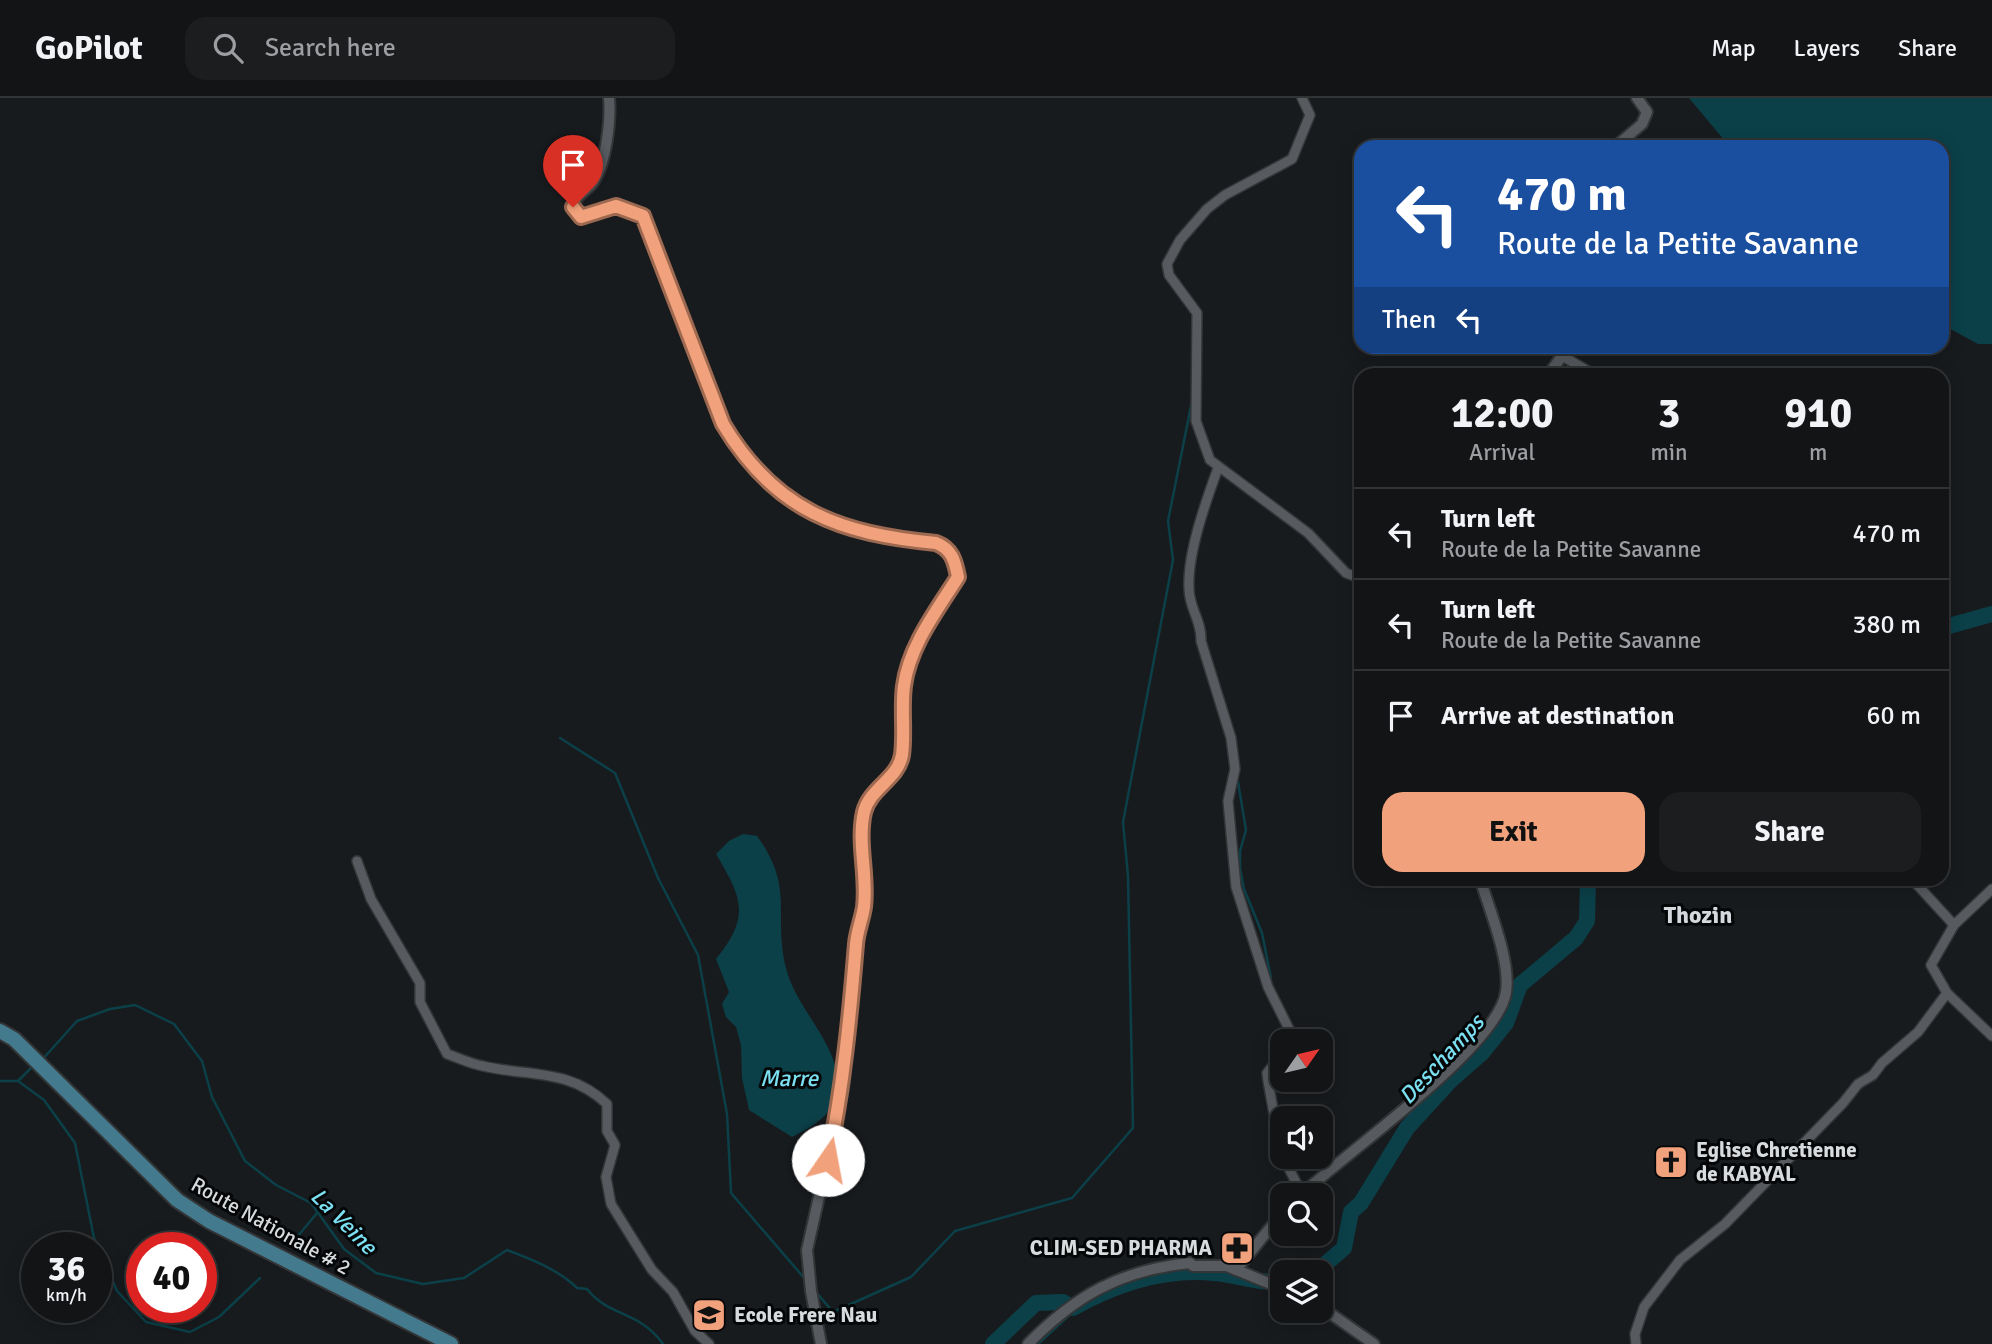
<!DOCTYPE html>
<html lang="en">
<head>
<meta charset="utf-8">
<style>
  :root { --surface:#121416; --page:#1b1d1f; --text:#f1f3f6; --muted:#9c9ea1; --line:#313335; --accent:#f1a17b }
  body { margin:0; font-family:Signika,sans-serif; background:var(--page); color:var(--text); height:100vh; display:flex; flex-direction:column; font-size:26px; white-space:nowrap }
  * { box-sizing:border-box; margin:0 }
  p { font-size:23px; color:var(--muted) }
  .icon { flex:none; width:38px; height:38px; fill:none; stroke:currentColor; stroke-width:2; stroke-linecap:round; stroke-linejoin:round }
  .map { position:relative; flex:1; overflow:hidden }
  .side { position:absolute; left:1354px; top:270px; width:595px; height:518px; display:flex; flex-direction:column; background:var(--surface); border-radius:21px; box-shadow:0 4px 18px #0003,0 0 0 2px var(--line) }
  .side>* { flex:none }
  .banner { position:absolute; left:1354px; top:42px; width:595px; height:214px; border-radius:21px; box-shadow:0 4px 18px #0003,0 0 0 2px var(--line); background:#1a4fa0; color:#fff; overflow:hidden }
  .needle { width:46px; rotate:56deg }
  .buttons { position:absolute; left:1270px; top:931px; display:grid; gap:14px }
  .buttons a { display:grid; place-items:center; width:63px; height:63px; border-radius:14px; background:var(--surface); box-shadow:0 4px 18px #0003,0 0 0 2px var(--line); font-size:35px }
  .speed { position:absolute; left:21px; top:1134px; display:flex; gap:14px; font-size:35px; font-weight:700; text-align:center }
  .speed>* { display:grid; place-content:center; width:91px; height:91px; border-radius:50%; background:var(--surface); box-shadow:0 4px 18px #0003,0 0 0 2px var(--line); line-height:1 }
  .speed small { font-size:18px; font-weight:400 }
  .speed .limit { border:10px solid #d22; background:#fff; color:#111 }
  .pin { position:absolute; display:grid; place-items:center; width:60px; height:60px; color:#fff; margin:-72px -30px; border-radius:50% 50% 50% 0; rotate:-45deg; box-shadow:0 0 7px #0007 }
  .pin .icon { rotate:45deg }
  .me { position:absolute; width:77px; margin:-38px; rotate:12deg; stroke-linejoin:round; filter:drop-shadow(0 0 5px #0008) }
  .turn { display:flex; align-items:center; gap:24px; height:147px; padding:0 28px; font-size:32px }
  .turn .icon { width:91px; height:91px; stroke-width:2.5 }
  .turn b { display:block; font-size:49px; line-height:60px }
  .then { display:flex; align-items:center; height:66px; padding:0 28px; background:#0003; gap:14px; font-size:26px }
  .eta { display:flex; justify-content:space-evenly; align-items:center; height:119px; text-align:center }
  .eta b { font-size:42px; font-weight:800; line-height:49px }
  .primary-button { display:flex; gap:14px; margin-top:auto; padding:14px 28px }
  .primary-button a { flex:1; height:80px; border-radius:21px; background:var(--accent); color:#111; font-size:28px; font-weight:800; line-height:80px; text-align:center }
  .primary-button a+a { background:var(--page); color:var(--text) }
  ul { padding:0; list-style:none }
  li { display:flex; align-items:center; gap:21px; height:91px; padding:0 28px; border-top:2px solid var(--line) }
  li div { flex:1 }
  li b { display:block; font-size:26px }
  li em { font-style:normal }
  header { display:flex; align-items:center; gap:42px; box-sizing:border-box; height:98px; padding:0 35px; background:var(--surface); border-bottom:2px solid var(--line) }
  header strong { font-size:33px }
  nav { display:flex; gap:38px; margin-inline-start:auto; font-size:24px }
  .search { width:490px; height:63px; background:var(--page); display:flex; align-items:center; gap:18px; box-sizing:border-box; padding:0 24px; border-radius:21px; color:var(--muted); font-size:26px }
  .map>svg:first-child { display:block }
  .water { fill:#0b4049 }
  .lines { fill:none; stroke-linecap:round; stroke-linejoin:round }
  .stream { stroke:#0b4049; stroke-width:2.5 }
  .river { stroke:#0b4049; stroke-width:16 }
  .minor-casing { stroke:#333537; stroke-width:12 }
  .tertiary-casing { stroke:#333537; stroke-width:14 }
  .primary-casing { stroke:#333537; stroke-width:18 }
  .minor { stroke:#575b5f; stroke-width:9 }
  .tertiary { stroke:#575b5f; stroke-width:10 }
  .primary { stroke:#447a8e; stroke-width:14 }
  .route-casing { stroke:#9d6950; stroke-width:18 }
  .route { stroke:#f1a17b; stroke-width:12 }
  .labels { text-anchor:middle; stroke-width:6; stroke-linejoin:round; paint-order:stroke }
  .poi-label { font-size:21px; font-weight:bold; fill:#d8dbdd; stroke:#050607; text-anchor:start }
  .street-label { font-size:21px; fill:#d8dbdd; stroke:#050607 }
  .water-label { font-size:23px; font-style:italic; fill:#7ae0f2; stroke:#050607 }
  .quarter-label { font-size:24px; font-weight:bold; fill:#d5d9de; stroke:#050607 }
</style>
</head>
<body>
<header>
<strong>GoPilot</strong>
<div class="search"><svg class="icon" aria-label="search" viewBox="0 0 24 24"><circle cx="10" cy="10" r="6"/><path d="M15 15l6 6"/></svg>Search here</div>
<nav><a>Map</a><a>Layers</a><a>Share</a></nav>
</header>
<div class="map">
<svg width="1992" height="1246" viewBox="0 0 1992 1246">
  <rect width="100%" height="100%" fill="#181b1e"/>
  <g class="water">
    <path d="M 1689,0 L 1992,0 L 1992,246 L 1978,246 L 1943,227 L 1942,49 L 1730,49 Z"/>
    <path d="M 743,736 L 757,738 C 795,790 773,814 786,870 C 796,912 841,947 838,992 C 836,1015 811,1030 792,1039 L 749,1012 L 742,980 L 741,947 L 736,929 L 726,919 L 722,906 L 729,894 L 716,861 C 751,818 742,800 716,756 L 729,743 Z"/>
  </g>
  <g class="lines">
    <g class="stream">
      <path d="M 560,640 L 615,675 L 658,780 L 698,857 L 727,1016 L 731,1095 L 805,1181"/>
      <path d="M 1238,684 L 1246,732 L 1240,753 L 1240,770 L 1244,791 L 1262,835 L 1271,880"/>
      <path d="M 41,963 L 77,923 L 110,911 L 135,907 L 174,926 L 202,963 L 212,999 L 245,1063 L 276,1087 L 311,1105 L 344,1151 L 376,1175 L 423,1186 L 464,1180 L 507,1152 C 531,1161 559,1172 577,1190 L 587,1191 C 610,1220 639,1212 663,1246"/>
      <path d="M 0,983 L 18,983 L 44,1002 L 75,1045 L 94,1140 L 117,1193 L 146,1224 L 190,1234 L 219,1219 L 260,1180"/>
      <path d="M 18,983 L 33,968"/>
      <path d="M 293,1144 L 317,1115"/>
      <path d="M 816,1194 L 833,1214 L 911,1179 L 955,1133 L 1072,1100 L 1133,1030 L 1128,778 L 1123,724 L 1173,462 L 1168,423 L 1192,303"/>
      <path d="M 1038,1246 L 1076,1211"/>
    </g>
    <g class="river">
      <path d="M 1942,527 L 1949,528 L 1992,516"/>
      <path d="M 1316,1174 L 1344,1150 L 1351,1114 L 1361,1105 L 1407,1030 L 1450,983 L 1482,955 L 1506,925 L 1520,887 L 1576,840 L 1587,823 L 1588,780"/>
      <path d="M 993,1246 L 1036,1205 L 1063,1204 L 1073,1210 C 1116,1186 1164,1170 1214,1175 C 1241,1177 1254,1186 1283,1183"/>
    </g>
    <g class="minor-casing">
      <g id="minor">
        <path d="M 1302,0 L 1310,17 L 1292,61 L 1225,97 L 1207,111 L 1180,142 L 1167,166 L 1169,177 L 1197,215 L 1196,323 L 1210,362 L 1308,435 L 1346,475 L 1362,481"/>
        <path d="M 1564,259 L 1593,276"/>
        <path d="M 1218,370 C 1206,403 1187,456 1189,491 C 1189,510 1202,523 1201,543 L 1231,640 L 1235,671 L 1228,703 L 1236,789 L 1268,889 L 1291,935 L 1288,943"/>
        <path d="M 357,763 L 371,801 L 420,885 L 420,904 L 447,956 C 459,960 471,966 483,968 C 530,979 569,970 607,1006 L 607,1033 L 615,1047 L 606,1079 L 611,1106 L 652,1172 L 673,1194 L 695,1233 L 709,1246"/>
        <path d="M 1911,780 L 1954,827"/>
        <path d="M 1992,791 L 1954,827 L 1931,867 L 1947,895 L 1992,938"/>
        <path d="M 1283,955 L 1267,975 L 1268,983 L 1281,1055 L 1302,1096"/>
        <path d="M 1636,1246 L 1635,1236 L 1644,1209 L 1680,1162 L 1725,1126 L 1843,1005 L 1858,986 L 1873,977 L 1882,965 L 1918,934 L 1947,895"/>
      </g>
    </g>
    <g class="tertiary-casing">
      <g id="tertiary">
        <path d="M 609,0 C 611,23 606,64 594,83 C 587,94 577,95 573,109 L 581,119 L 616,108 L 643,118 L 723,326 C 756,381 807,424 870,437 C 895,441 922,440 945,448 L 954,461 L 958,479 L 919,543 L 904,585 L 902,657 L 896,673 L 874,695 L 864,715 L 861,742 L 865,772 L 864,810 L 857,843 L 843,992 L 807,1152 L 811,1193 L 821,1246"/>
        <path d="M 1615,49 L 1642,26 L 1647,14 L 1637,0"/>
        <path d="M 1549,276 L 1569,248"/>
        <path d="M 1301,1097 C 1345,1055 1498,949 1506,894 C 1511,863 1489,811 1480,780"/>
        <path d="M 1236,1172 L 1283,1114"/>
        <path d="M 1321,1209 L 1374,1246"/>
        <path d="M 1028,1246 C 1076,1197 1121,1172 1190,1165 L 1193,1168 L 1227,1168 L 1283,1191"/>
      </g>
    </g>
    <g class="primary-casing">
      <path id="primary" d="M 0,933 L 14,941 L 177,1102 L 209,1123 L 451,1246"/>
    </g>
    <use href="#minor" class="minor"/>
    <use href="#tertiary" class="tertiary"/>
    <use href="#primary" class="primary"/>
  </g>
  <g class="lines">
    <g class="route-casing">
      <path id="route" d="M 573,109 L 581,119 L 616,108 L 643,118 L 723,326 C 775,413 840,436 936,445 C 952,451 955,463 958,479 C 938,511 909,548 904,588 C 901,610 905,635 902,657 C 898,681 870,690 864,714 C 857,745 868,778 864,809 C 862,822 857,833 856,846 C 850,919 843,990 828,1062"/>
    </g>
    <use href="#route" class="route"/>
  </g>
  <defs>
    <g id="church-square" transform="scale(1.75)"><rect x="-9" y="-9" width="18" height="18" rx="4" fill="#f1a17b" stroke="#050607"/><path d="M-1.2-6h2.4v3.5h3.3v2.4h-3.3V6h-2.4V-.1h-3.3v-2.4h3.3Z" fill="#111"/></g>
    <g id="pharmacy-square" transform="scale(1.75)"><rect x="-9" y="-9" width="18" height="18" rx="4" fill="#f1a17b" stroke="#050607"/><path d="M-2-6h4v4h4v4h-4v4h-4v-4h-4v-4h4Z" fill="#111"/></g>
    <g id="school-square" transform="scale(1.75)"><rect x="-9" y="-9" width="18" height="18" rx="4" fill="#f1a17b" stroke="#050607"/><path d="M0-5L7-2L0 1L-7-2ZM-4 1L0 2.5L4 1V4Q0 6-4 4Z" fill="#111"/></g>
  </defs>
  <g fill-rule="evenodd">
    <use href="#church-square" x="1671" y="1064"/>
    <use href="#pharmacy-square" x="1237" y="1150"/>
    <use href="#school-square" x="709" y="1217"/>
  </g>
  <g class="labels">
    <g class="poi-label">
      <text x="1696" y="1059">Eglise Chretienne<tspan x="1696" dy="24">de KABYAL</tspan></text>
      <text x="1212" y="1157" text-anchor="end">CLIM-SED PHARMA</text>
      <text x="734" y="1224">Ecole Frere Nau</text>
    </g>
    <g class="street-label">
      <text transform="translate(271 1128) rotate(29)" y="7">Route Nationale # 2</text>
    </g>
    <g class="water-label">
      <text transform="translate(1441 961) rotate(-47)" y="8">Deschamps</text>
      <text x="789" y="988">Marre</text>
      <text transform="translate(344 1123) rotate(45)" y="8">La Veine</text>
    </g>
    <g class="quarter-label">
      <text x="1698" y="825">Thozin</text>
    </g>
  </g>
</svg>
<div class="buttons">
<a><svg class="needle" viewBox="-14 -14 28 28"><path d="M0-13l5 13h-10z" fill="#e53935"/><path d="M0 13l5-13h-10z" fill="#9c9ea1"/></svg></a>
<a><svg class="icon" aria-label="sound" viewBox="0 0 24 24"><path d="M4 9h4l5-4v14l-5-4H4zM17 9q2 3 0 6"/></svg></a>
<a><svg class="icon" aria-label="search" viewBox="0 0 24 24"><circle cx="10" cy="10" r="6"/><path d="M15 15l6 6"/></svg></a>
<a><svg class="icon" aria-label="layers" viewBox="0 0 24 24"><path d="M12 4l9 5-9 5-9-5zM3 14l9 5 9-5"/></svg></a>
</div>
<div class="speed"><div>36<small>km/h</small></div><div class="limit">40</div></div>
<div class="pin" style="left:573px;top:109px;background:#d93025"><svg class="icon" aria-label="arrive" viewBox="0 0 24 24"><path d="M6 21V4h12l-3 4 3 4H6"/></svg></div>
<svg class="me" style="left:828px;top:1062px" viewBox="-20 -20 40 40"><circle r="19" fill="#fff"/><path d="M0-13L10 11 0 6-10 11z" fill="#f1a17b"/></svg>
<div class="banner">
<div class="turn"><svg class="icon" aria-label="left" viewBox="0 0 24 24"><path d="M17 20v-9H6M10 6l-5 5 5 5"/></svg><div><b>470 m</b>Route de la Petite Savanne</div></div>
<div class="then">Then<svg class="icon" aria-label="left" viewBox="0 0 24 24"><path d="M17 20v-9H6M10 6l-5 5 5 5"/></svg></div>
</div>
<section class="side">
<div class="eta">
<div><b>12:00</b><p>Arrival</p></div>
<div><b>3</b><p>min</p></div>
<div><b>910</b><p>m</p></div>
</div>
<ul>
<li><svg class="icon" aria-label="left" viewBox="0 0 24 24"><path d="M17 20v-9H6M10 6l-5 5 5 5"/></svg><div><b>Turn left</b><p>Route de la Petite Savanne</p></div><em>470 m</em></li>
<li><svg class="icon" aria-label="left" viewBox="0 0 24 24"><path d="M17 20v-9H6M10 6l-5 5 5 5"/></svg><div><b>Turn left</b><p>Route de la Petite Savanne</p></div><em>380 m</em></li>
<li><svg class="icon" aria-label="arrive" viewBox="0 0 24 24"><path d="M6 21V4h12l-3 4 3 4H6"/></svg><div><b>Arrive at destination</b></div><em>60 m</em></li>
</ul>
<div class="primary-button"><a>Exit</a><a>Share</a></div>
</section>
</div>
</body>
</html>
